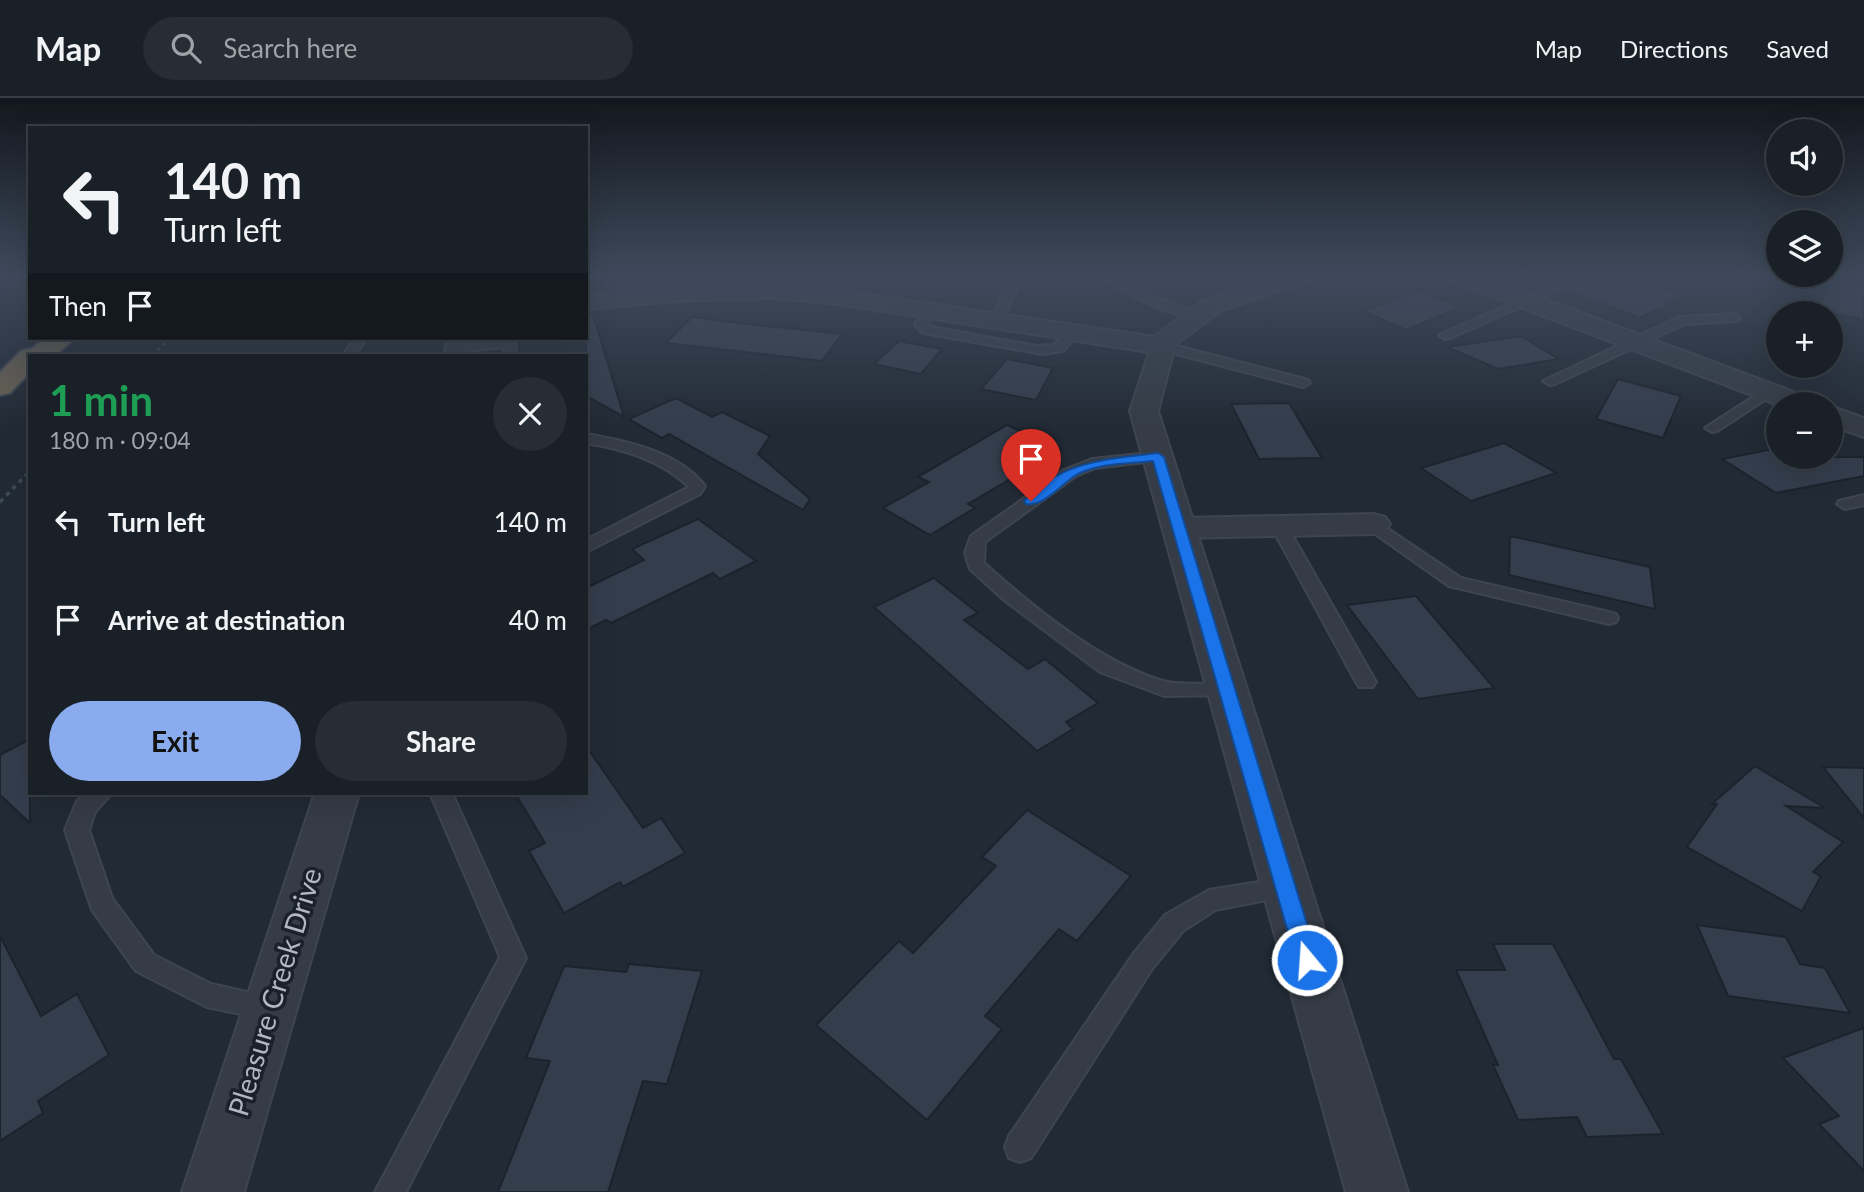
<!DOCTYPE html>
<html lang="en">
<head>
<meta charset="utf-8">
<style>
  :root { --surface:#1a2028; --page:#272d34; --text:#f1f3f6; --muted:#9fa3a8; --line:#383e45; --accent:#8aacee }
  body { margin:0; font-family:Lato,sans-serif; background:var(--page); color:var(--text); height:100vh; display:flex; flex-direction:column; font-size:26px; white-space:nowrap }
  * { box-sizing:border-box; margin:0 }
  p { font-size:23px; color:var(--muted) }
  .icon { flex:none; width:38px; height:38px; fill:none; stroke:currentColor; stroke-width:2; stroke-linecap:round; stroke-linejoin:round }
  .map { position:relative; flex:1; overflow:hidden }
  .panel { position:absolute; left:28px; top:256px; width:560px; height:441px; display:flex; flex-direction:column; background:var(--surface); border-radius:0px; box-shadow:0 7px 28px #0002,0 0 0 2px var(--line) }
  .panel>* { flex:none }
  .hud { position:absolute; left:28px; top:28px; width:560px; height:214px; border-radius:0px; box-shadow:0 7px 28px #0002,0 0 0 2px var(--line); background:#1a2028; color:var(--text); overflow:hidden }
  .controls { position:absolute; left:1766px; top:21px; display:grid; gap:14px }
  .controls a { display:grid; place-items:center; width:77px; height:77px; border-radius:50%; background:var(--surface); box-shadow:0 7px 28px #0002,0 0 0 2px var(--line); font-size:35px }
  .pin { position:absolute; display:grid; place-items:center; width:60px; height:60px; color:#fff; margin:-72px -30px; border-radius:50% 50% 50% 0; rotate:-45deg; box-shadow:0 0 7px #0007 }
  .pin .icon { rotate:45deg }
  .me { position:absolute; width:77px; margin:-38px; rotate:342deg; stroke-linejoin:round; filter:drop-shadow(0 0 5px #0008) }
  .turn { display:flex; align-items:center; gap:24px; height:147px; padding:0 21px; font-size:32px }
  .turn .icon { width:91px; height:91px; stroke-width:2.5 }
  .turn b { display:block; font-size:49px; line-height:60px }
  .then { display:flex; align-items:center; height:66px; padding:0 21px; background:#0003; gap:14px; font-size:26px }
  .round { display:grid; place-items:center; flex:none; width:74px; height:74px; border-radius:37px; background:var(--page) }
  .summary { display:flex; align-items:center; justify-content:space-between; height:119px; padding:0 21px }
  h1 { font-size:42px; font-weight:700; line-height:52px; color:#1e9e55 }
  .action { display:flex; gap:14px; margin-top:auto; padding:14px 21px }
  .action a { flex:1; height:80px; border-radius:42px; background:var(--accent); color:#111; font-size:28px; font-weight:700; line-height:80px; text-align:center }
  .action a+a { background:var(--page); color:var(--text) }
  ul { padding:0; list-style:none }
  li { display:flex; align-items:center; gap:21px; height:98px; padding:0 21px }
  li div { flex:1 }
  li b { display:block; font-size:26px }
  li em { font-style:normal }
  header { display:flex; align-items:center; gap:42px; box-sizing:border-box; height:98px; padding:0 35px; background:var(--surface); border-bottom:2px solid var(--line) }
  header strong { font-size:33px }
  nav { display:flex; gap:38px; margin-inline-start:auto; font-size:24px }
  .search { width:490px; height:63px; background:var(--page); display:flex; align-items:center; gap:18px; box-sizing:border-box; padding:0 24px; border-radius:38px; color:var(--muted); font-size:26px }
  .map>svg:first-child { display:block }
  .building { fill:#343d4c; stroke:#1d232d; stroke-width:2 }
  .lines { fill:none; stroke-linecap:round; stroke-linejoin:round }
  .service-casing { stroke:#3f4550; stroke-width:4 }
  .minor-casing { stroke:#3f4550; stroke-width:4 }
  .tertiary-casing { stroke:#3f4550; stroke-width:4 }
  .motorway-casing { stroke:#404651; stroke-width:4 }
  .path-far1 { stroke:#3c4d4f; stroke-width:2.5; stroke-dasharray:3.5 3.5; stroke-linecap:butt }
  .path { stroke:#3c4d4f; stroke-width:3.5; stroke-dasharray:4.5 4.5; stroke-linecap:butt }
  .service { fill:#353c46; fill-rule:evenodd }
  .minor { fill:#353c46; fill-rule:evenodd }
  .tertiary { fill:#353c46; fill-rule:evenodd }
  .motorway { fill:#6c6353; fill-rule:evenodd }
  .route { fill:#1a73e8; stroke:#114b97; stroke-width:2 }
  .labels { text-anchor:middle; stroke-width:7; stroke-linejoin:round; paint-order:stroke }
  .near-street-label { font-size:28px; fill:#b0b6c3; stroke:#1b212b }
</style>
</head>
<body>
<header>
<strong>Map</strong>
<div class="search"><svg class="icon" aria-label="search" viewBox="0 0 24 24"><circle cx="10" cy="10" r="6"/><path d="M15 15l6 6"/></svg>Search here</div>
<nav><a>Map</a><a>Directions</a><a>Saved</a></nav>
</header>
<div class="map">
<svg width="1864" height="1094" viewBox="0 0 1864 1094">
  <rect width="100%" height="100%" fill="#222a35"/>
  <g class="building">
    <path d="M 1594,177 L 1624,177 L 1687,198 L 1640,220 L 1565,192 Z"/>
    <path d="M 1829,183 L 1864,190 L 1864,222 L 1817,211 Z"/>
    <path d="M 1419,192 L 1462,209 L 1406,232 L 1363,213 Z"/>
    <path d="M 593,216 L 624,319 L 586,298 L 586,217 Z"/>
    <path d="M 692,219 L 739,225 L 842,236 L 822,263 L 666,245 Z"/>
    <path d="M 1521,238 L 1559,261 L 1498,271 L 1447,249 Z"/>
    <path d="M 899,243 L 942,251 L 921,276 L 874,266 Z"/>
    <path d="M 1007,261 L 1053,270 L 1036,302 L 981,291 Z"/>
    <path d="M 1618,281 L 1681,298 L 1663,340 L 1596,321 Z"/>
    <path d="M 676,300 L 712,319 L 722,314 L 770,338 L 758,356 L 810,401 L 803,412 L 669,336 L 662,340 L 629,321 Z"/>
    <path d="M 1289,305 L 1322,360 L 1259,361 L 1231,306 Z"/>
    <path d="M 1007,327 L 1060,352 L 968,406 L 975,410 L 930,437 L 883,410 L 929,384 L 918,379 Z"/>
    <path d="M 1504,345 L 1556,375 L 1471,403 L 1421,370 Z"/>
    <path d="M 1778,350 L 1778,359 L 1864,359 L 1864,378 L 1776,395 L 1722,361 Z"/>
    <path d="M 698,421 L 756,463 L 720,481 L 713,475 L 611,525 L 606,522 L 586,532 L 586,490 L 644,462 L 632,451 Z"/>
    <path d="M 1510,438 L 1650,469 L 1655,511 L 1509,477 Z"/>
    <path d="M 934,480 L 978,515 L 964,522 L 1028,571 L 1045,561 L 1098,605 L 1066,624 L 1073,631 L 1037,653 L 874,509 Z"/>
    <path d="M 1416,498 L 1494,590 L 1418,601 L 1347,507 Z"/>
    <path d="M 30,641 L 30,725 L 0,697 L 0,657 Z"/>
    <path d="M 586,648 L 643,730 L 661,720 L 685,755 L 623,789 L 620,784 L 564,815 L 529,753 L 545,745 L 515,695 L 586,695 Z"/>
    <path d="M 1755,668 L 1825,710 L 1786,708 L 1843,744 L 1813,774 L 1821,778 L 1802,813 L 1687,749 L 1717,706 L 1712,706 Z"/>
    <path d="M 1823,669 L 1864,670 L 1864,720 Z"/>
    <path d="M 1027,712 L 1131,778 L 1077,843 L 1059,831 L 985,918 L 1002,931 L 927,1022 L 816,927 L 899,843 L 913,855 L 996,768 L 982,759 Z"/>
    <path d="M 1697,827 L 1786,839 L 1800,866 L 1825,870 L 1850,915 L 1728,898 Z"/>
    <path d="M 0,838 L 41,918 L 77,896 L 109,957 L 38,1003 L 43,1015 L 0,1043 Z"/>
    <path d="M 1493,846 L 1553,846 L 1614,961 L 1621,961 L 1663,1036 L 1587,1039 L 1577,1019 L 1518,1022 L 1493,967 L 1498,967 L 1456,872 L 1505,872 Z"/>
    <path d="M 629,866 L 702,873 L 667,986 L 643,983 L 608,1094 L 498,1094 L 550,963 L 526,960 L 564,868 L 626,874 Z"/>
    <path d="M 1864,930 L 1864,1073 L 1819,1026 L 1839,1018 L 1783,960 Z"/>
  </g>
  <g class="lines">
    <g class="service-casing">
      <g id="service">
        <path d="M 743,177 L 755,177 L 742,197 L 734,197 L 732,194 Z"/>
        <path d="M 817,177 L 829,177 L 825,197 L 819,201 L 813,197 Z"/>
        <path d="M 1011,177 L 1023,177 L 1003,222 L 1001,225 L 993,225 L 991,222 Z"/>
        <path d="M 1103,177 L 1117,177 L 1156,199 L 1204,218 L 1198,222 C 1166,214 1128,201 1103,177 Z"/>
        <path d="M 1576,177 L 1592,177 L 1450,240 L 1445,241 L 1439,237 Z"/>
        <path d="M 930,208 L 936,212 L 928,226 L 931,229 L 1036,248 L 1053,247 L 1074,230 L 1080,234 L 1063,253 L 1043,256 L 923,235 L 915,227 L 926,209 Z"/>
        <path d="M 1734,216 L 1740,220 L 1738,223 L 1685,226 L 1555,286 L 1550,287 L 1543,283 L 1679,219 Z"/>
        <path d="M 355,240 L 367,240 L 355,257 L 343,257 Z"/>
        <path d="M 504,241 L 515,243 L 516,257 L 504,257 L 503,249 L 459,254 L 452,250 L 459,246 Z"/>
        <path d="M 1162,244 L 1308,282 L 1310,285 L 1303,289 L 1157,251 L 1157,245 Z"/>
        <path d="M 1767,290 L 1774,294 L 1772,297 L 1717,333 L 1712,334 L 1705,330 Z"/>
        <path d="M 586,336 C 627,343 679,354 705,388 L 700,396 L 586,454 L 586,442 L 689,389 C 661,362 623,351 586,345 Z"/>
        <path d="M 1158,354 L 1166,359 L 1163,362 L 1095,370 L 1076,378 L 985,444 L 984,465 C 1033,509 1101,565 1163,583 C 1182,588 1208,585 1228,585 L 1235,587 L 1238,592 L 1235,597 L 1164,598 L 1100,574 L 1004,502 L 970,471 L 965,455 L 971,438 L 1064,372 L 1092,361 Z"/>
        <path d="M 1864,397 L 1864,407 L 1845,411 L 1837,406 L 1839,403 Z"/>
        <path d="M 1373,421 L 1461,480 L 1609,514 L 1616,516 L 1618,520 L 1616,524 L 1609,526 L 1449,488 L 1367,430 L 1365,426 L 1367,422 Z"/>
        <path d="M 1279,423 L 1287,428 L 1376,584 L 1373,589 L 1359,589 L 1356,584 L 1271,428 Z"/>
        <path d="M 86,695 L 112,695 L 95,714 L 89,732 L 112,800 L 154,857 L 211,886 L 279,901 L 283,910 L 279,919 L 270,922 L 207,909 L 136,873 L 92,812 L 65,732 L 77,703 Z"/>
        <path d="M 430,695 L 452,695 L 526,860 L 406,1094 L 375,1094 L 500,859 Z"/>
        <path d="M 1284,780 L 1293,783 L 1296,790 L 1293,797 L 1215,812 L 1183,833 L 1152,871 L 1031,1060 L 1020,1064 L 1009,1060 L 1005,1049 L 1009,1038 L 1134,855 L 1165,817 L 1209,792 Z"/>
      </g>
    </g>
    <g class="minor-casing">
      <g id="minor">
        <path d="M 1446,177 L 1479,177 L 1810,300 L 1814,306 L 1778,307 L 1449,182 Z"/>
        <path d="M 774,186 L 831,191 L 1162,240 L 1171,242 L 1175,248 L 1171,254 L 1162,256 L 831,205 L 774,200 L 676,203 L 586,211 L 586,197 L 676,189 Z"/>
        <path d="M 448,240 L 474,240 L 470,257 L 444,257 Z"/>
        <path d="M 1830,308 L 1864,320 L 1864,339 L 1830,327 Z"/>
        <path d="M 1373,416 L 1385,419 L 1390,426 L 1385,433 L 1373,436 L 1180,440 L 1168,437 L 1163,430 L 1168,423 L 1180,420 Z"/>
        <path d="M 315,695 L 359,695 L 244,1094 L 182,1094 Z"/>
      </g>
    </g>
    <g class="tertiary-casing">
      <path id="tertiary" d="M 1279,177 L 1314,177 L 1311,182 L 1220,213 L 1175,247 L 1158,313 L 1408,1094 L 1346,1094 L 1130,313 L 1154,239 L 1202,203 Z"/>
    </g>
    <g class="motorway-casing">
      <path id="motorway" d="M 46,240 L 75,240 L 56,257 L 30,257 L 30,274 L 10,295 L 0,297 L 0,274 L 21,253 L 31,251 Z"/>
    </g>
    <path class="path-far1" d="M 152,257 L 170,240"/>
    <path class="path" d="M 0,404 L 30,373"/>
    <use href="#service" class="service"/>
    <use href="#minor" class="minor"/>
    <use href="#tertiary" class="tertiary"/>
    <use href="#motorway" class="motorway"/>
  </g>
  <linearGradient id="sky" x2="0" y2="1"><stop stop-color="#13171d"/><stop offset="0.54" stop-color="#3e4a5c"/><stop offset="1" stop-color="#3e4a5c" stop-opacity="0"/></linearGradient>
  <rect width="1864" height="330" fill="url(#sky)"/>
  <path class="route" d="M 1158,355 L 1164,359 L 1318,862 L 1315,869 L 1307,872 L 1300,869 L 1296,862 L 1153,363 C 1127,366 1095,365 1073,379 C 1060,388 1042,409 1026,406 L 1024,403 C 1061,363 1107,361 1158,355 Z"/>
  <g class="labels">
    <g class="near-street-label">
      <text transform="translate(275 894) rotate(-73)" y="10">Pleasure Creek Drive</text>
    </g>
  </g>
</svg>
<div class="controls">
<a><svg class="icon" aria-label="sound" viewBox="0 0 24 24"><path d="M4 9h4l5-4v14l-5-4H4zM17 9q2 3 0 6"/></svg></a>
<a><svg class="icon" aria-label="layers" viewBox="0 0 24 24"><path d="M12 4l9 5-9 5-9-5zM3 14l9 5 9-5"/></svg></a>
<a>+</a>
<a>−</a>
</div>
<div class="pin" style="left:1031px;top:403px;background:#d93025"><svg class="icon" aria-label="arrive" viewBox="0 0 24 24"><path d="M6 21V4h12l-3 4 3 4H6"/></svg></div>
<svg class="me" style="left:1307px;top:862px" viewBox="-20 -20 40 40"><circle r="17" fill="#1a73e8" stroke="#fff" stroke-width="3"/><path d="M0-11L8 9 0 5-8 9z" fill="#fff"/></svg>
<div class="hud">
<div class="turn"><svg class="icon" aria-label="left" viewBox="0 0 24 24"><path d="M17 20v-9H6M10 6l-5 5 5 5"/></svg><div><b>140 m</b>Turn left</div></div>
<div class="then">Then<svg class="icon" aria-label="arrive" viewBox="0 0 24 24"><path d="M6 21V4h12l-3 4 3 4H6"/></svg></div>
</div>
<section class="panel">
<div class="summary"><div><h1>1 min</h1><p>180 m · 09:04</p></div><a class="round"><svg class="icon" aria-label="close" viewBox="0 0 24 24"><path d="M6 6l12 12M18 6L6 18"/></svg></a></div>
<ul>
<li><svg class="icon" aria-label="left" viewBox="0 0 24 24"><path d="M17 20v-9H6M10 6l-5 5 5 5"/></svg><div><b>Turn left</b></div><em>140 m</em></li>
<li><svg class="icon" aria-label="arrive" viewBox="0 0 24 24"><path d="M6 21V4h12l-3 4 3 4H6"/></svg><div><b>Arrive at destination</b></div><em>40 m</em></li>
</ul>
<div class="action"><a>Exit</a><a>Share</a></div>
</section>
</div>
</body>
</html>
